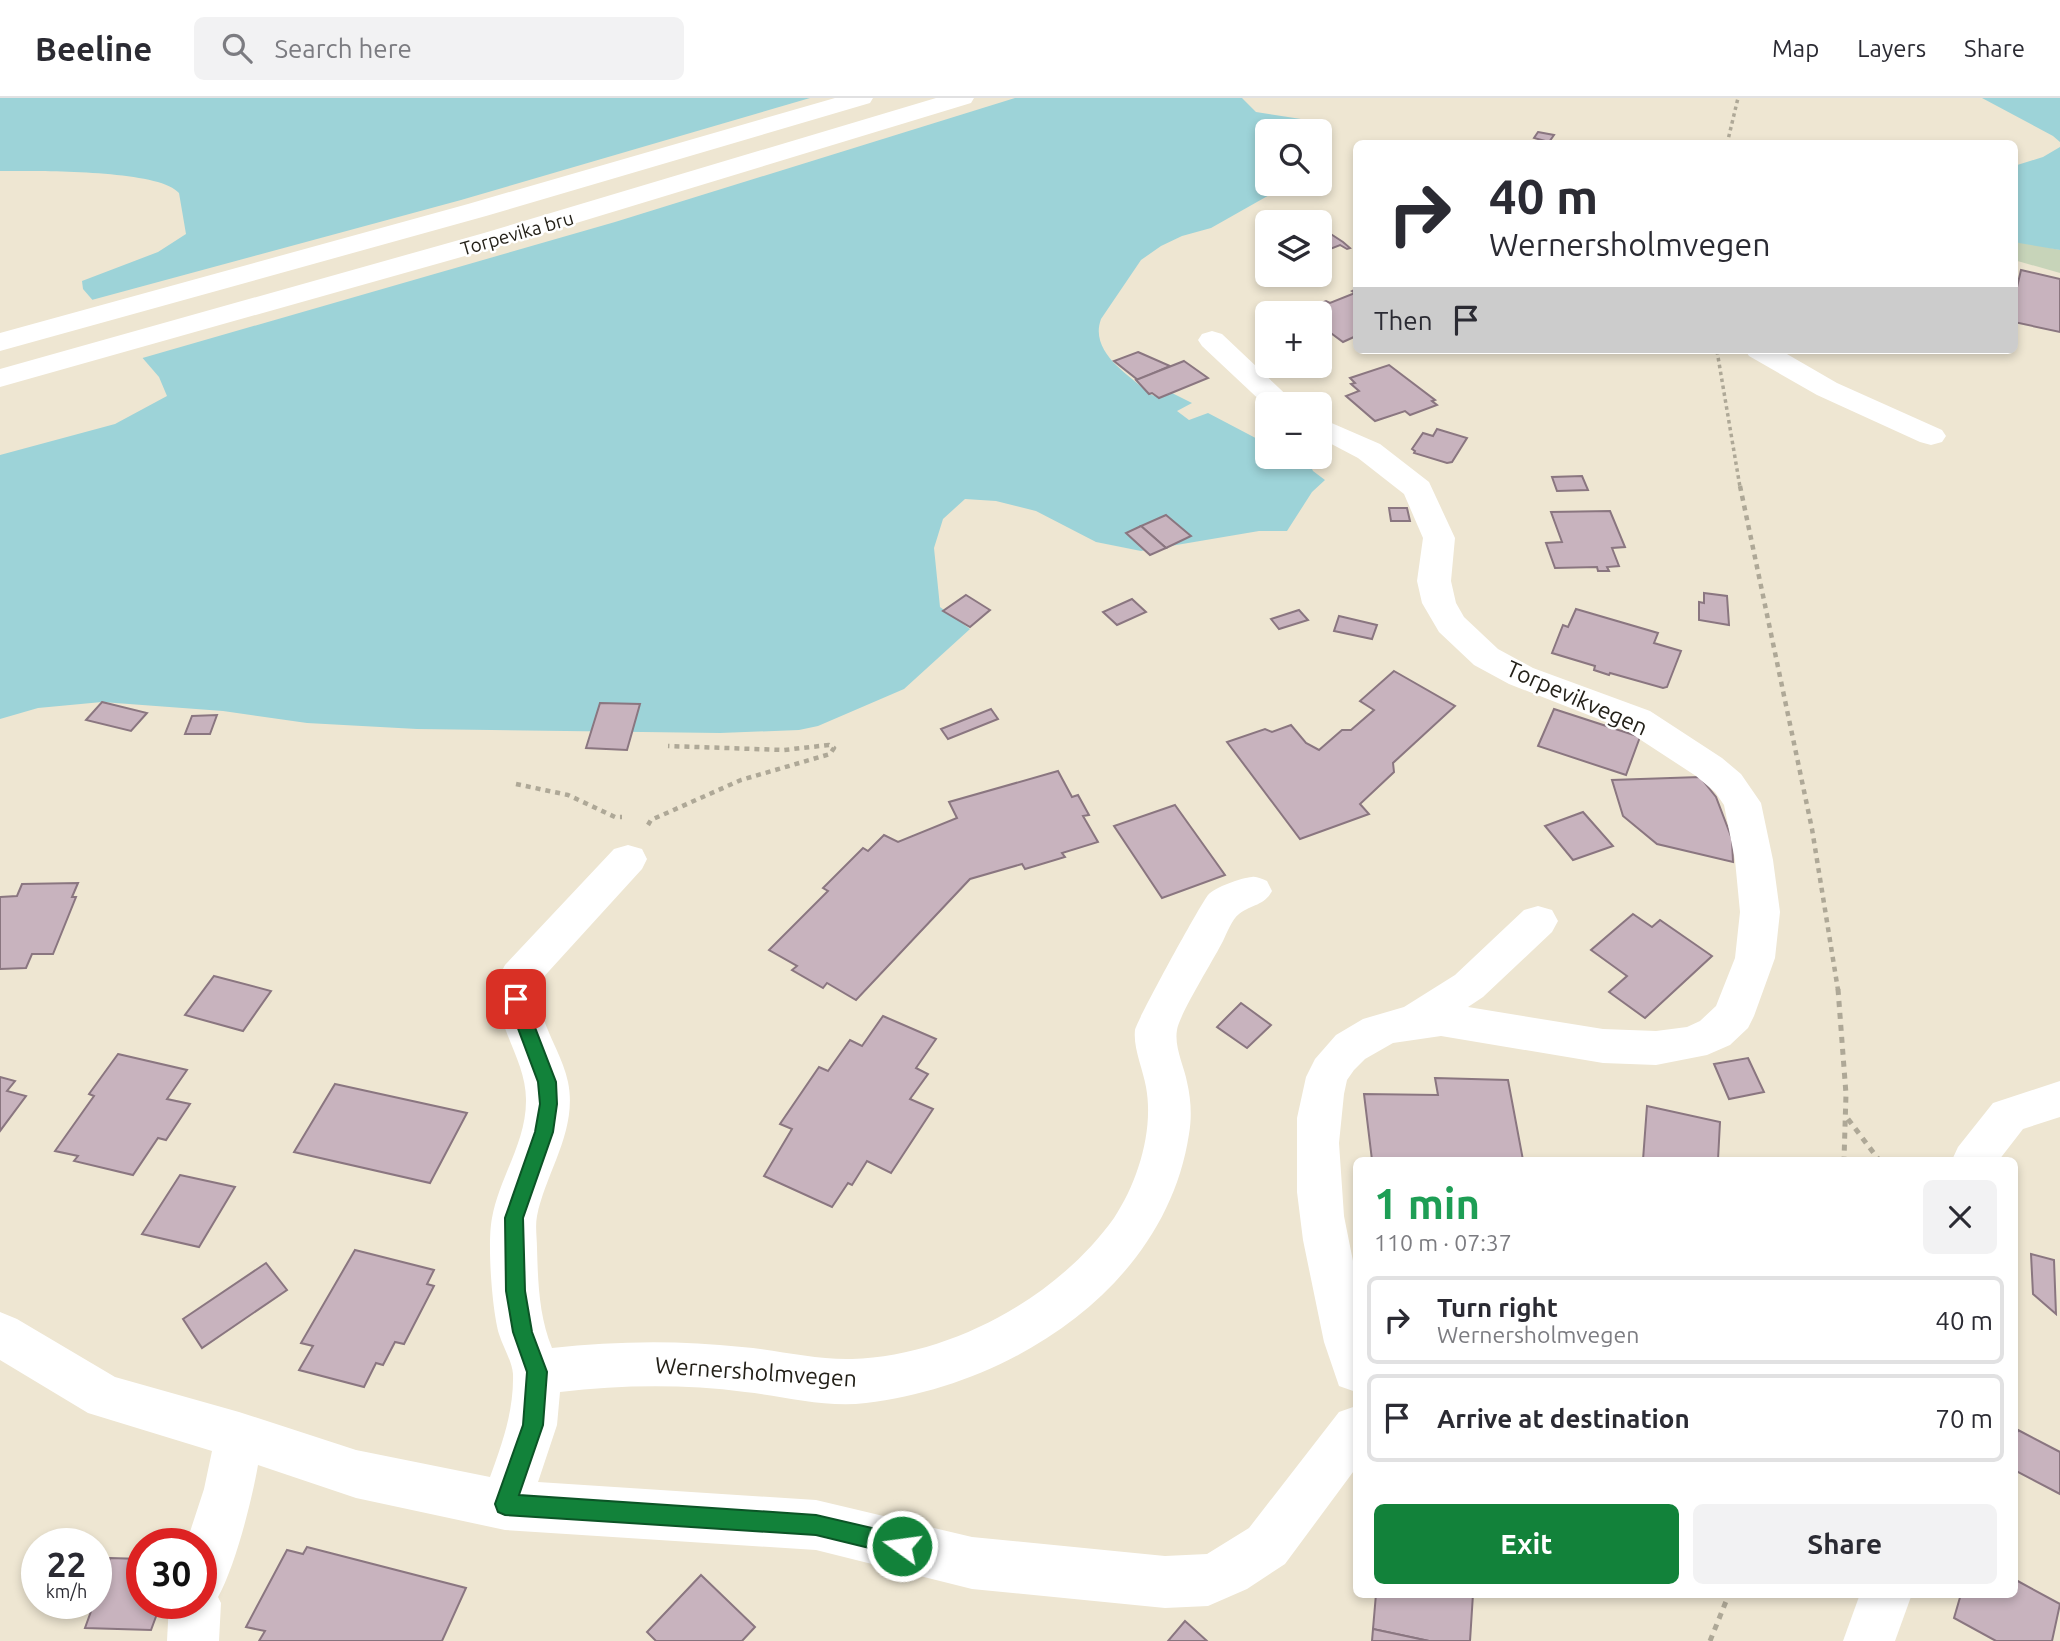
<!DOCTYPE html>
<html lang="en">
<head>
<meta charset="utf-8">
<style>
  :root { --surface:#fff; --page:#f2f2f3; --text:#2b2b33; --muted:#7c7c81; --line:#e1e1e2; --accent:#12823a }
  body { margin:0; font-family:Ubuntu,sans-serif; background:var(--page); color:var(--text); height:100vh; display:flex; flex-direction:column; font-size:26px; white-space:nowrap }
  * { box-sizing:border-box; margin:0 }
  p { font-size:23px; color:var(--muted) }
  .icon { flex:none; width:38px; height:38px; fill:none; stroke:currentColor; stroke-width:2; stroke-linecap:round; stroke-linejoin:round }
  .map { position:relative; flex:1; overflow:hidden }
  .sheet { position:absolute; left:1353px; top:1059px; width:665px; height:441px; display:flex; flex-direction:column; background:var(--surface); border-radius:10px; box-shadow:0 4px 10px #0003 }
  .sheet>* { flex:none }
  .hud { position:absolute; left:1353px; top:42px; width:665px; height:214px; border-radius:10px; box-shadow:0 4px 10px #0003; background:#fff; color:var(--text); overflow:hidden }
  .controls { position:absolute; left:1255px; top:21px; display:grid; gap:14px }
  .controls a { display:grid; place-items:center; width:77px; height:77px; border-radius:10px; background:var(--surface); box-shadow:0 4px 10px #0003; font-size:35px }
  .speed { position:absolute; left:21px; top:1430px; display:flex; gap:14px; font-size:35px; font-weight:700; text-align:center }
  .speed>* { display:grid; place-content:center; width:91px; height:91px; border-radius:50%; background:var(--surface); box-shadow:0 4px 10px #0003; line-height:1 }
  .speed small { font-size:18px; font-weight:400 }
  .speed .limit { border:10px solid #d22; background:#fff; color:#111 }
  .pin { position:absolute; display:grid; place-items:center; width:60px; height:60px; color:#fff; margin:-30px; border-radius:14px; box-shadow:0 4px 10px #0006 }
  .me { position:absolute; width:77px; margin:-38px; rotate:284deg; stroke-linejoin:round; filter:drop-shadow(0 0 5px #0008) }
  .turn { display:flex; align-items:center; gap:24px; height:147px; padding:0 21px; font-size:32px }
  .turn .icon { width:91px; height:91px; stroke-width:2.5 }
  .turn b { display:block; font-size:49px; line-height:60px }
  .then { display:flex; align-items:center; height:66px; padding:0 21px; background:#0003; gap:14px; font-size:26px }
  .round { display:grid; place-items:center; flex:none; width:74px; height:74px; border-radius:10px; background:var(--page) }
  .overview { display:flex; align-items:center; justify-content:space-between; height:119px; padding:0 21px }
  h1 { font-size:42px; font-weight:700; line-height:52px; color:#1e9e55 }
  .button { display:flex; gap:14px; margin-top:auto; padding:14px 21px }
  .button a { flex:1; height:80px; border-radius:10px; background:var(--accent); color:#fff; font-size:28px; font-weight:700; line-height:80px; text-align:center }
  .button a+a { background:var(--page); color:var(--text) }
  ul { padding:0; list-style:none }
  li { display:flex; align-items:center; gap:21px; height:88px; margin:0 14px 10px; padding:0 7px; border:4px solid var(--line); border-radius:10px }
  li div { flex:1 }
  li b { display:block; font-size:26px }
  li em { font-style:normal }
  header { display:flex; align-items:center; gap:42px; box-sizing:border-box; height:98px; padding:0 35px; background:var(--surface); border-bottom:2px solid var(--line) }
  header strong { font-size:33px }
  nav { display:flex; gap:38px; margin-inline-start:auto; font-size:24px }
  .search { width:490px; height:63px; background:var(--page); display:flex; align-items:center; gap:18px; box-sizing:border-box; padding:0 24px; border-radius:10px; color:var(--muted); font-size:26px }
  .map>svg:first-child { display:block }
  .green { fill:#c7d4b9 }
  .water { fill:#9dd3d8 }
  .pier { fill:#eee6d2 }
  .building { fill:#c8b3be; stroke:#8a7680; stroke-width:2 }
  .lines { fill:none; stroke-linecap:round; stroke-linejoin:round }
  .path-far2 { stroke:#aea897; stroke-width:3.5; stroke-dasharray:3.5 3.5; stroke-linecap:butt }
  .path-far1 { stroke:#aea897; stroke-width:4.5; stroke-dasharray:5 5; stroke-linecap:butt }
  .path { stroke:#aea897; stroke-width:5; stroke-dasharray:6 6; stroke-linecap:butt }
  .minor { fill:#fff; fill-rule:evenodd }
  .highway { fill:#fff; fill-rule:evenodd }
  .route { fill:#12823a; stroke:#0c5426; stroke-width:2 }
  .labels { text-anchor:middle; stroke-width:5; stroke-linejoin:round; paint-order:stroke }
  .far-street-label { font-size:19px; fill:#242119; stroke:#fff }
  .street-label { font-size:23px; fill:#242119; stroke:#fff }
</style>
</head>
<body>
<header>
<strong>Beeline</strong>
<div class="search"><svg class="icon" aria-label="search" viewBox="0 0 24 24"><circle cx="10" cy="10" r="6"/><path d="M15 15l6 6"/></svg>Search here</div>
<nav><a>Map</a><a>Layers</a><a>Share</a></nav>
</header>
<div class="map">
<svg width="2060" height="1543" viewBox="0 0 2060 1543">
  <rect width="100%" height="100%" fill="#eee6d2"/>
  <path class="green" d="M 2014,142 L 2060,152 L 2060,175 L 2014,162 Z"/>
  <g class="water">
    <path d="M 0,0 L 1242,0 L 1256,14 L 1301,21 L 1316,33 L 1267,33 L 1267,86 L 1289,86 L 1211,130 L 1182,138 L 1161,148 L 1141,162 L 1101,221 C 1089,254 1128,276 1150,296 L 1159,300 L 1172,295 L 1192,305 L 1177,313 L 1189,322 L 1208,315 L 1267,346 L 1267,359 L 1292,359 L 1311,369 L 1313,373 L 1325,382 L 1312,394 L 1287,433 L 1259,433 L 1141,453 L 1096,444 L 1036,413 L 996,403 L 965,401 L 943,421 L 934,450 L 940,509 L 970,531 L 904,591 L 818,628 L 799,632 L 720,635 L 417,631 L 307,625 L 223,613 L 102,604 L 38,610 L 0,621 L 0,357 L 115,326 L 167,298 L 159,279 L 83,191 L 82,183 L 158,154 L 186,136 L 179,95 C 159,71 34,73 0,73 Z"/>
    <path d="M 1982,0 L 2060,0 L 2060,44 L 2053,38 Z"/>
    <path d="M 2060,49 L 2060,152 L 2019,145 L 2014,142 L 2014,68 L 2043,59 Z"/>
  </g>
  <path class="pier" d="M 810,0 L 1015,0 L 615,124 L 139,261 L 88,203 L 461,102 Z"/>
  <g class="building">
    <path d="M 1538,34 L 1554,37 L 1549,44 L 1534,40 Z"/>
    <path d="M 1320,129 L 1343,144 L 1350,150 L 1347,151 L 1340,147 L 1320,155 Z"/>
    <path d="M 2021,172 L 2060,181 L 2060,234 L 2014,224 L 2014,202 Z"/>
    <path d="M 1356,191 L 1356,238 L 1343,244 L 1320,227 L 1320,215 L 1304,215 L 1307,214 L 1304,212 L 1326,203 L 1330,205 L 1355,195 L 1352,193 Z"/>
    <path d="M 1138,254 L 1170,268 L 1138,282 L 1114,263 Z"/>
    <path d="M 1184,263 L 1208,280 L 1159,300 L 1152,295 L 1149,296 L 1136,282 Z"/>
    <path d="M 1389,267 L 1435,302 L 1432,303 L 1437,307 L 1410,317 L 1405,313 L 1375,323 L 1346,298 L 1359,293 L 1351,286 L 1355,285 L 1350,280 Z"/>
    <path d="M 1437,331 L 1467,340 L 1452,364 L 1447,365 L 1414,355 L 1415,353 L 1412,351 L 1423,335 L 1433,338 Z"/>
    <path d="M 1582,378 L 1588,392 L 1557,393 L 1552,379 Z"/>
    <path d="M 1389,410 L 1407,410 L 1410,423 L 1391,423 Z"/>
    <path d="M 1610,413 L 1625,449 L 1612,450 L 1619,468 L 1607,469 L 1609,473 L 1598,473 L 1597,469 L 1555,470 L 1546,445 L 1562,444 L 1551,414 Z"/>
    <path d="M 1166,417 L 1191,438 L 1166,450 L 1141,428 Z"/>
    <path d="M 1141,428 L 1166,450 L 1150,457 L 1126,435 Z"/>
    <path d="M 1704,495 L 1727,498 L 1729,527 L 1699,522 L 1699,504 L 1704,505 Z"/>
    <path d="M 966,497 L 990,512 L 970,529 L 943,513 Z"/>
    <path d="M 1132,501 L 1146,514 L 1117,527 L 1103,514 Z"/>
    <path d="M 1576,511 L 1658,535 L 1654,545 L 1681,553 L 1667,589 L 1663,590 L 1610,575 L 1609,577 L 1594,572 L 1595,568 L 1552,555 L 1563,527 L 1568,529 Z"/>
    <path d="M 1299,512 L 1308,522 L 1279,531 L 1271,521 Z"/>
    <path d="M 1339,518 L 1377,527 L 1372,541 L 1334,533 Z"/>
    <path d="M 1394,573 L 1455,608 L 1393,665 L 1394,674 L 1360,706 L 1369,716 L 1300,741 L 1227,644 L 1265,631 L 1272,634 L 1291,627 L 1306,645 L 1319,652 L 1342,632 L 1351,632 L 1374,612 L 1360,603 Z"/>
    <path d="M 102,604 L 147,615 L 131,633 L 86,622 Z"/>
    <path d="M 600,605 L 640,606 L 627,652 L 586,650 Z"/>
    <path d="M 991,611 L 998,621 L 948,641 L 941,631 Z"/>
    <path d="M 1554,611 L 1640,639 L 1626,677 L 1538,648 Z"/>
    <path d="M 217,617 L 210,636 L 185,636 L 192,618 Z"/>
    <path d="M 1058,673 L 1072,699 L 1078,697 L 1089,717 L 1083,718 L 1098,744 L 1062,755 L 1065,759 L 1025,771 L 1022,766 L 970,781 L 856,902 L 827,885 L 823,890 L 792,872 L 797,868 L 769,852 L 828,793 L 823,790 L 863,750 L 868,753 L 884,737 L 898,744 L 957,720 L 949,704 Z"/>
    <path d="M 1700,679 L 1716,699 L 1732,741 L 1733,764 L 1657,746 L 1623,718 L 1612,682 Z"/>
    <path d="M 1175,707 L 1225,777 L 1162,800 L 1114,728 Z"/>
    <path d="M 1583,714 L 1613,748 L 1573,762 L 1545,728 Z"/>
    <path d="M 78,785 L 72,799 L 76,799 L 53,856 L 32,856 L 26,870 L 0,871 L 0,799 L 17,798 L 22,786 Z"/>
    <path d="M 1633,816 L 1652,829 L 1660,822 L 1712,858 L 1645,920 L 1609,894 L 1627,878 L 1591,852 Z"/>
    <path d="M 214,878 L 271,893 L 243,933 L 185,917 Z"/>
    <path d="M 1241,905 L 1271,927 L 1247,950 L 1217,929 Z"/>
    <path d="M 883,918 L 936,941 L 916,970 L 928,976 L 910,1001 L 933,1011 L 891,1075 L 867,1063 L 852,1087 L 848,1085 L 832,1109 L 764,1078 L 792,1031 L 780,1026 L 819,969 L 828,973 L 850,942 L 862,948 Z"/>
    <path d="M 118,956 L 187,972 L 167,1001 L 190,1006 L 166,1042 L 158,1040 L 133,1077 L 74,1063 L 78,1058 L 55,1053 L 94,998 L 89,996 Z"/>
    <path d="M 1748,960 L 1764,994 L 1729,1001 L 1714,966 Z"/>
    <path d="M 0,979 L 15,983 L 7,993 L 26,998 L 0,1033 Z"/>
    <path d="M 1435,980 L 1508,982 L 1523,1062 L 1372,1062 L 1364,996 L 1438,997 Z"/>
    <path d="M 335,986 L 467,1015 L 430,1085 L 294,1054 Z"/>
    <path d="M 1647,1008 L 1720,1024 L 1718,1062 L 1643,1062 Z"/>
    <path d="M 180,1077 L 235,1089 L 199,1149 L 142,1136 Z"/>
    <path d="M 355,1152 L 434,1172 L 427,1186 L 434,1188 L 404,1246 L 395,1244 L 383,1267 L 376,1265 L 364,1289 L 299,1272 L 313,1248 L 301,1245 Z"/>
    <path d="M 2031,1156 L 2054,1162 L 2056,1216 L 2033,1196 Z"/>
    <path d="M 266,1165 L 287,1192 L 202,1250 L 183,1221 Z"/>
    <path d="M 2018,1332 L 2060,1354 L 2060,1396 L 2014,1372 L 2014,1344 Z"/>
    <path d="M 307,1449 L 466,1490 L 442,1543 L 259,1543 L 265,1533 L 246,1529 L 287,1452 L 303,1456 Z"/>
    <path d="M 110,1460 L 142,1461 L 142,1505 L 161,1505 L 151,1532 L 85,1530 L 94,1505 L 96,1505 L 96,1498 Z"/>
    <path d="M 701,1477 L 755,1529 L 742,1543 L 656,1543 L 647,1534 Z"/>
    <path d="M 2014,1481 L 2060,1506 L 2052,1543 L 1996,1543 L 1954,1520 L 1961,1496 L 2014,1496 Z"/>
    <path d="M 1376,1496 L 1473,1496 L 1470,1543 L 1429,1543 L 1373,1531 Z"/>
    <path d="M 1185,1523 L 1207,1543 L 1168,1543 Z"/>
    <path d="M 1373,1531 L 1429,1543 L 1372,1543 Z"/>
  </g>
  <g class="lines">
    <g class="path-far2">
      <path d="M 1727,46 L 1738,0"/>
      <path d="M 1717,253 L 1740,389"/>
    </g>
    <g class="path-far1">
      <path d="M 1740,388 L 1812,731 L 1838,892"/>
      <path d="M 516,686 L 568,697 L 615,719 L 622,719"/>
      <path d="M 648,727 L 651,722 L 741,682 L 830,656 L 834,650 L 829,647 L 784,652 L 668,648"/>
    </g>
    <g class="path">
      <path d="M 1838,891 L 1846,996 L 1844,1062"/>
      <path d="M 1848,1021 L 1879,1062"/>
      <path d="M 1710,1543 L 1729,1496"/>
    </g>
    <g class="minor">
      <path d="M 1212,233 L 1222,236 L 1296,306 L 1267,306 L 1267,309 L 1202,248 L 1198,242 L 1202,236 Z"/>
      <path d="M 1745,252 L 1780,252 L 1837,285 L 1942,332 L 1946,338 L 1942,344 L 1931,347 L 1920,344 L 1817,297 L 1749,258 Z"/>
      <path d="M 1320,320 L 1380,346 L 1429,384 L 1455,440 L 1451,483 L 1456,505 L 1464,519 L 1498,551 L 1533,570 L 1650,613 L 1722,660 L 1741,676 L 1761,705 L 1773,762 L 1780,814 L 1775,860 L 1754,918 L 1748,930 L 1730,947 L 1707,957 L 1656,967 L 1603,965 L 1441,938 L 1393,945 L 1365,961 L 1354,972 L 1347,982 L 1344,996 L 1339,1045 L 1344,1118 L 1356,1178 L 1356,1294 L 1339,1288 L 1324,1244 L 1303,1142 L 1297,1094 L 1297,1020 L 1306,979 L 1315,961 L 1336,937 L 1363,921 L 1404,909 L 1455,877 L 1524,812 L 1538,808 L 1552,812 L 1558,823 L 1552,834 L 1483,899 L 1468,909 L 1603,931 L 1656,933 L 1687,929 L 1700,923 L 1716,908 L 1735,860 L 1740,814 L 1735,762 L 1724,707 L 1715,694 L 1696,678 L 1624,631 L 1509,586 L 1474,567 L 1439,534 L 1422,505 L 1417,483 L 1423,440 L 1404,396 L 1358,360 L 1320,340 Z"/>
      <path d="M 628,747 L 642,751 L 647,761 L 642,771 L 539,884 C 534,920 561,950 568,984 C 578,1032 546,1074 537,1118 C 535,1128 537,1140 537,1150 C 538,1185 539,1218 552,1250 C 615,1243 678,1242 742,1249 C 778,1252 815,1262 852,1261 C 950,1258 1057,1200 1114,1120 C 1138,1084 1154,1032 1146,989 C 1143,971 1133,950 1135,932 C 1137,922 1200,807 1208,797 C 1215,789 1241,780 1252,779 C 1256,778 1262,781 1267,783 L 1272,793 C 1264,808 1252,806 1239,816 C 1232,821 1227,835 1223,843 C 1214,861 1179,917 1177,932 C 1174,949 1184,968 1187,984 C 1191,1001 1192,1019 1189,1036 C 1166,1190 1010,1288 866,1305 C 825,1310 784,1298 745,1294 C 683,1286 621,1287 560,1294 L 557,1327 L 538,1384 L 816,1402 L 972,1439 L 1165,1458 L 1207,1456 L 1249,1430 L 1339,1314 L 1356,1308 L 1356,1370 L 1285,1466 L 1247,1491 L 1208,1508 L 1165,1510 L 972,1491 L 816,1452 L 505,1432 L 356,1400 L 258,1367 C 252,1402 235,1469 218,1499 L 221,1505 L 219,1543 L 167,1543 L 169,1505 L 201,1505 L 201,1446 L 186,1446 L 204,1391 L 212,1353 L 88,1315 L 0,1262 L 0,1214 L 17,1221 L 115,1279 L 239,1314 L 356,1352 L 490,1379 C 502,1346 514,1313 513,1276 C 512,1263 503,1249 499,1236 C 492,1212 487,1145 492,1120 C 499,1080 526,1045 526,1003 C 527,955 480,913 505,867 L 614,751 Z"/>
      <path d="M 2060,983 L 2060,1019 L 2023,1031 L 1999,1062 L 1952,1062 L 1958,1049 L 1993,1005 Z"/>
      <path d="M 1860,1496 L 1912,1496 L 1895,1543 L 1843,1543 Z"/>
    </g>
    <g class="highway">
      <path d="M 835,0 L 873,0 L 870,5 L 486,118 L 0,253 L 0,235 L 468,106 Z"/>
      <path d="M 936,0 L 974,0 L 971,5 L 504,147 L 0,289 L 0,271 L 484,135 Z"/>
    </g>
  </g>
  <path class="route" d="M 516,894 L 522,896 L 524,901 L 556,984 L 557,1006 L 553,1034 L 523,1120 L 525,1193 L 532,1234 L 547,1274 L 543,1327 L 519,1397 L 816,1417 L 902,1437 L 910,1441 L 913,1448 L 910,1455 L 902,1458 L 816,1437 L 505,1417 L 498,1414 L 495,1406 L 523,1327 L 527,1274 L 513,1234 L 506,1193 L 505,1120 L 535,1034 L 540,1006 L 538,984 L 507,901 L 510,896 Z"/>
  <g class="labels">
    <g class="far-street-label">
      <text transform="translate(517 135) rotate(-16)" y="7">Torpevika bru</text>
    </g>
    <g class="street-label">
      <text transform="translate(1577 600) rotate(24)" y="8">Torpevikvegen</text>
      <text transform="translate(756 1274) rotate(4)" y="8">Wernersholmvegen</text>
    </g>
  </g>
</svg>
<div class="controls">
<a><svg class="icon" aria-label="search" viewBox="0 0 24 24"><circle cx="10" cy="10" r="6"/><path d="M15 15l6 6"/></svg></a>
<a><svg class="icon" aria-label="layers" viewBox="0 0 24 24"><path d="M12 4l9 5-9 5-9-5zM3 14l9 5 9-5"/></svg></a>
<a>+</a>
<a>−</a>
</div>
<div class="speed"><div>22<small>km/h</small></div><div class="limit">30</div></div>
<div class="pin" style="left:516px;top:901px;background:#d93025"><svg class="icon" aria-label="arrive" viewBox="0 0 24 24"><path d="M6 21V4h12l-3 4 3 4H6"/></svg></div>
<svg class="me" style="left:902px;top:1448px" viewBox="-20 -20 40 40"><circle r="17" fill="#12823a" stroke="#fff" stroke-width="3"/><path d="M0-11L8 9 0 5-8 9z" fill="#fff"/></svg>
<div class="hud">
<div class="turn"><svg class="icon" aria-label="right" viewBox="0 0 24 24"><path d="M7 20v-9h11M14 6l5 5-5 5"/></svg><div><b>40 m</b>Wernersholmvegen</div></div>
<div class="then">Then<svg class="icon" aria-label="arrive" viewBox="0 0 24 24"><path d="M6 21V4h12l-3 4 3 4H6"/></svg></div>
</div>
<section class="sheet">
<div class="overview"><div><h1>1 min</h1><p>110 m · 07:37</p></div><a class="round"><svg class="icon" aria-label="close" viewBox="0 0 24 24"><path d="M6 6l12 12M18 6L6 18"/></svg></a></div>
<ul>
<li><svg class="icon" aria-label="right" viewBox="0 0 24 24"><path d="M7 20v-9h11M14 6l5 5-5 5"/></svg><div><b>Turn right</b><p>Wernersholmvegen</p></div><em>40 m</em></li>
<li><svg class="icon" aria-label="arrive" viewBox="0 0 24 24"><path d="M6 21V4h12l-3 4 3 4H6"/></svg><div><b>Arrive at destination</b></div><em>70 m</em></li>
</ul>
<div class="button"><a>Exit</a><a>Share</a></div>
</section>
</div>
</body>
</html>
